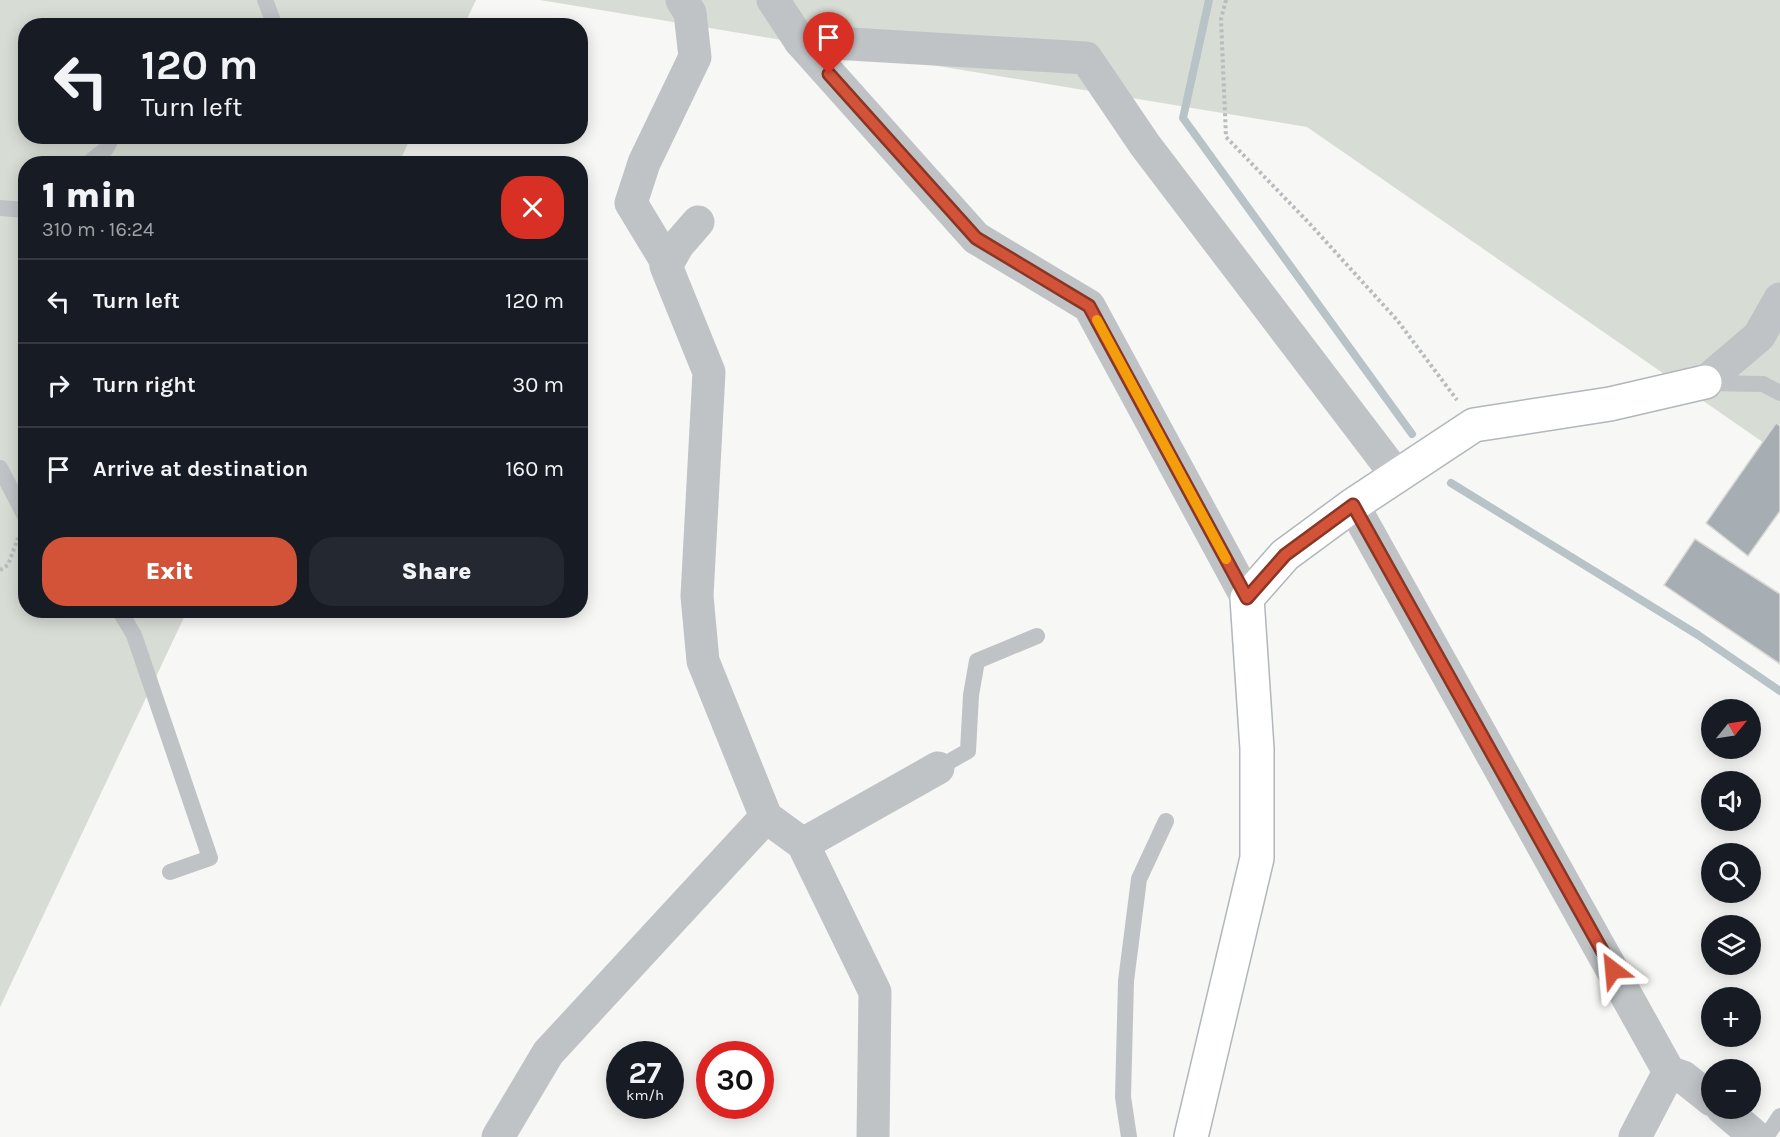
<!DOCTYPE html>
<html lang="en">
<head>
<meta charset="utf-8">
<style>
  :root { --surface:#171b24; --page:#242831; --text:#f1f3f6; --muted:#9ea1a6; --line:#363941; --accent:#d35339 }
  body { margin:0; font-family:Karla,sans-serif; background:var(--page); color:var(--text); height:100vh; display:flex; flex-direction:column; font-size:22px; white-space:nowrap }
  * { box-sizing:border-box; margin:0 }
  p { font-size:20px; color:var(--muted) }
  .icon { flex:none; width:33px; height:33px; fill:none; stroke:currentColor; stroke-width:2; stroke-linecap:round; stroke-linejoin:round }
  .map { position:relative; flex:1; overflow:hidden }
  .drawer { position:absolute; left:18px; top:156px; width:570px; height:462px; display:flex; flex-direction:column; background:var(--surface); border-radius:24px; box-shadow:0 3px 15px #0003 }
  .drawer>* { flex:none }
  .hud { position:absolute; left:18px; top:18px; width:570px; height:126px; border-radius:24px; box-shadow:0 3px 15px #0003; background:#171b24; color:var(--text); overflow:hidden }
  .needle { width:39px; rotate:60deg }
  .tools { position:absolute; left:1701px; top:699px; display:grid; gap:12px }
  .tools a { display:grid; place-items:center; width:60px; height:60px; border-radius:50%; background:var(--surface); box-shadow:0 3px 15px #0003; font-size:30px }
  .speed { position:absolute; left:606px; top:1041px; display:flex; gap:12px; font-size:30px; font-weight:700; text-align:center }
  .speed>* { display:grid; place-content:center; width:78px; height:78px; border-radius:50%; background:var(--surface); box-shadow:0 3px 15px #0003; line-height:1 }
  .speed small { font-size:15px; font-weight:400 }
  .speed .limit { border:9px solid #d22; background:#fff; color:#111 }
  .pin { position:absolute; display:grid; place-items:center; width:51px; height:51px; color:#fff; margin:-62px -26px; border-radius:50% 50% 50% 0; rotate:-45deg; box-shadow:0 0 6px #0007 }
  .pin .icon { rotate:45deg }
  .me { position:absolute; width:66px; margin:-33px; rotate:331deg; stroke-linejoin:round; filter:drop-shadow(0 0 4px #0008) }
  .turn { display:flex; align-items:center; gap:21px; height:126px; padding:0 24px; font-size:27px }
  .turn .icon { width:78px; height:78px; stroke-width:2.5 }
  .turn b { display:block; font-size:42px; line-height:51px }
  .round { display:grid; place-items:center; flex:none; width:63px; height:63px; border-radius:24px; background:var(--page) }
  .headline { display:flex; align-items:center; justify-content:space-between; height:102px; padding:0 24px }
  h1 { font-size:36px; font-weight:800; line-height:45px }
  .primary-button { display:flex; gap:12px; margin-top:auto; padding:12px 24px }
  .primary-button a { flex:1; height:69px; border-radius:24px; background:var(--accent); color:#fff; font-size:24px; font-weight:800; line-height:69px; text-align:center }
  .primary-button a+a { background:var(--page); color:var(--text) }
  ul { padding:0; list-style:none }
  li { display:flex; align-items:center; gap:18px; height:84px; padding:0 24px; border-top:2px solid var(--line) }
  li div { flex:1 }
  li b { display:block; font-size:22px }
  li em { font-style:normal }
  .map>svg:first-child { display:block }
  .green { fill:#d7dcd4 }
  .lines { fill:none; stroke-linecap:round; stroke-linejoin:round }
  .stream { stroke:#b7c3c6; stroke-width:8 }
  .building { fill:#a7aeb3; stroke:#d9d9d7; stroke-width:1.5 }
  .secondary-casing { stroke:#b1b7bb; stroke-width:36 }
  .path { stroke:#b9bcbe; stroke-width:4; stroke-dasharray:3 3; stroke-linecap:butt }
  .lane { stroke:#bfc3c6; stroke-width:16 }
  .street { stroke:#bfc3c6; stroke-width:33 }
  .secondary { stroke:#fff; stroke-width:33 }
  .route-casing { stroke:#893625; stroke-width:15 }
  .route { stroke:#d35339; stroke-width:10 }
  .slow { stroke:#f59e0b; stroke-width:10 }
</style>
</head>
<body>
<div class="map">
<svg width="1780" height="1137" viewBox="0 0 1780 1137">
  <rect width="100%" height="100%" fill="#f7f7f5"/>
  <g class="green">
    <path d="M 0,0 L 476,0 L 464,25 L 26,26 L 26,136 L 411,137 L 399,163 L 26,164 L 26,610 L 187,611 L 0,1007 Z"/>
    <path d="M 540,0 L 1780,0 L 1780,454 L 1307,127 Z"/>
  </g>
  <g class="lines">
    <g class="stream">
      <path d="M 1209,0 L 1183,118 L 1412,434"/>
      <path d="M 1451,483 L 1698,635 L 1780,691"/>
    </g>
  </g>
  <g class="building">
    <path d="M 1776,423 L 1780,426 L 1780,511 L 1748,556 L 1706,523 Z"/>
    <path d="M 1695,539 L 1780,594 L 1780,664 L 1664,585 Z"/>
  </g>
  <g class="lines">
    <g class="secondary-casing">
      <path id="secondary" d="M 1191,1137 L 1257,858 L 1257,749 L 1247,598 L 1285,555 L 1353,505 L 1474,425 L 1610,404 L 1705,382"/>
    </g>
    <g class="path">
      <path d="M 1226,0 L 1221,19 L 1226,137 L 1309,223 L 1397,320 L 1457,400"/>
      <path d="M 0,570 L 8,565 L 18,538"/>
    </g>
    <g class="lane">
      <path d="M 265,0 L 275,26"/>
      <path d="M 87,164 L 105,150 L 113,136"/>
      <path d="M 0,208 L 26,210"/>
      <path d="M 1709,383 L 1763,384 L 1780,393"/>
      <path d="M 0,468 L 26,518"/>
      <path d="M 119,610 L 134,635 L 210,858 L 170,872"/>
      <path d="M 938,768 L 968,751 L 971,695 L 977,661 L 1037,636"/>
      <path d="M 1129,1137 L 1123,1097 L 1126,981 L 1139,879 L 1166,821"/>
      <path d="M 1766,1137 L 1780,1116"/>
    </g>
    <g class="street">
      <path d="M 773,0 L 800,41 L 976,238 L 1089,306 L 1247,598"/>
      <path d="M 800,41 L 1086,58 L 1145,145 L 1397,476"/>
      <path d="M 698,222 L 678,245 L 666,266 L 709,372 L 697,596 L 703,661 L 766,817 L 803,844 L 875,992 L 873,1137"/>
      <path d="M 668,264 L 631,203 L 644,163 L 695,57 L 690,13 L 682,0"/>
      <path d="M 1705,382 L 1759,336 L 1780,299"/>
      <path d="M 1353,505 L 1669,1072 L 1683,1077 L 1712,1100"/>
      <path d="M 803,844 L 938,768"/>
      <path d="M 1722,1108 L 1756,1137"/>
      <path d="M 498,1137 L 548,1053 L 766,817"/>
      <path d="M 1635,1137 L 1669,1072"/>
    </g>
    <use href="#secondary" class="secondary"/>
  </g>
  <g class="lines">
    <g class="route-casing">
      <path id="route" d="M 829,74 L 976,238 L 1089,306 L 1247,598 L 1285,555 L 1353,505 L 1613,970"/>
    </g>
    <use href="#route" class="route"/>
    <path class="slow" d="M 1097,320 L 1226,559"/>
  </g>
</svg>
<div class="tools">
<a><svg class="needle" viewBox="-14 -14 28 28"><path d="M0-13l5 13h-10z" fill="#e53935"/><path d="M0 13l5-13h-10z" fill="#9ea1a6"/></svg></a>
<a><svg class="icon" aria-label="sound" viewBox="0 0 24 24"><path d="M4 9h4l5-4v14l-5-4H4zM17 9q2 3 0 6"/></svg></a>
<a><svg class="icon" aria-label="search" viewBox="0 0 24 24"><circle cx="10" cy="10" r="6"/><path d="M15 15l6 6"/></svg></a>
<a><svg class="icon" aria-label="layers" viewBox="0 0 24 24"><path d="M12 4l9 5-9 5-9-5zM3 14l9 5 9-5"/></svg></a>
<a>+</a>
<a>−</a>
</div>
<div class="speed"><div>27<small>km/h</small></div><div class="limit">30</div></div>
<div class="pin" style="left:829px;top:74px;background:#d93025"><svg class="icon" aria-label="arrive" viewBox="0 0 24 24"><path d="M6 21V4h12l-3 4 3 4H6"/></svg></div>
<svg class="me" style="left:1613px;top:970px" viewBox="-20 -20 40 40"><path d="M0-17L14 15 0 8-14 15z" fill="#d35339" stroke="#fff" stroke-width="4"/></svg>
<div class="hud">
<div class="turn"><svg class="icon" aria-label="left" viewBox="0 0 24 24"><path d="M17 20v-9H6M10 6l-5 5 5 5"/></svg><div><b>120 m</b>Turn left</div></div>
</div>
<section class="drawer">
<div class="headline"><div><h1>1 min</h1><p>310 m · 16:24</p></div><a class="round" style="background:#d93025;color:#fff"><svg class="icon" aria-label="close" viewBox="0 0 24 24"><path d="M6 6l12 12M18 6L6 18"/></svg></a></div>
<ul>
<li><svg class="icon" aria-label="left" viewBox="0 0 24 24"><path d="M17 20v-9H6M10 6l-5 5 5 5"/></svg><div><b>Turn left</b></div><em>120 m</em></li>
<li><svg class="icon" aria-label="right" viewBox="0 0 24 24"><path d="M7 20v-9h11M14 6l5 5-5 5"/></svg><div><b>Turn right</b></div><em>30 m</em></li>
<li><svg class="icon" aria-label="arrive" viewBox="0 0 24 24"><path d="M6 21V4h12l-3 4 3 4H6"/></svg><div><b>Arrive at destination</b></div><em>160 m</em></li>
</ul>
<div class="primary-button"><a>Exit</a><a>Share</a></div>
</section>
</div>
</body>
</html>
